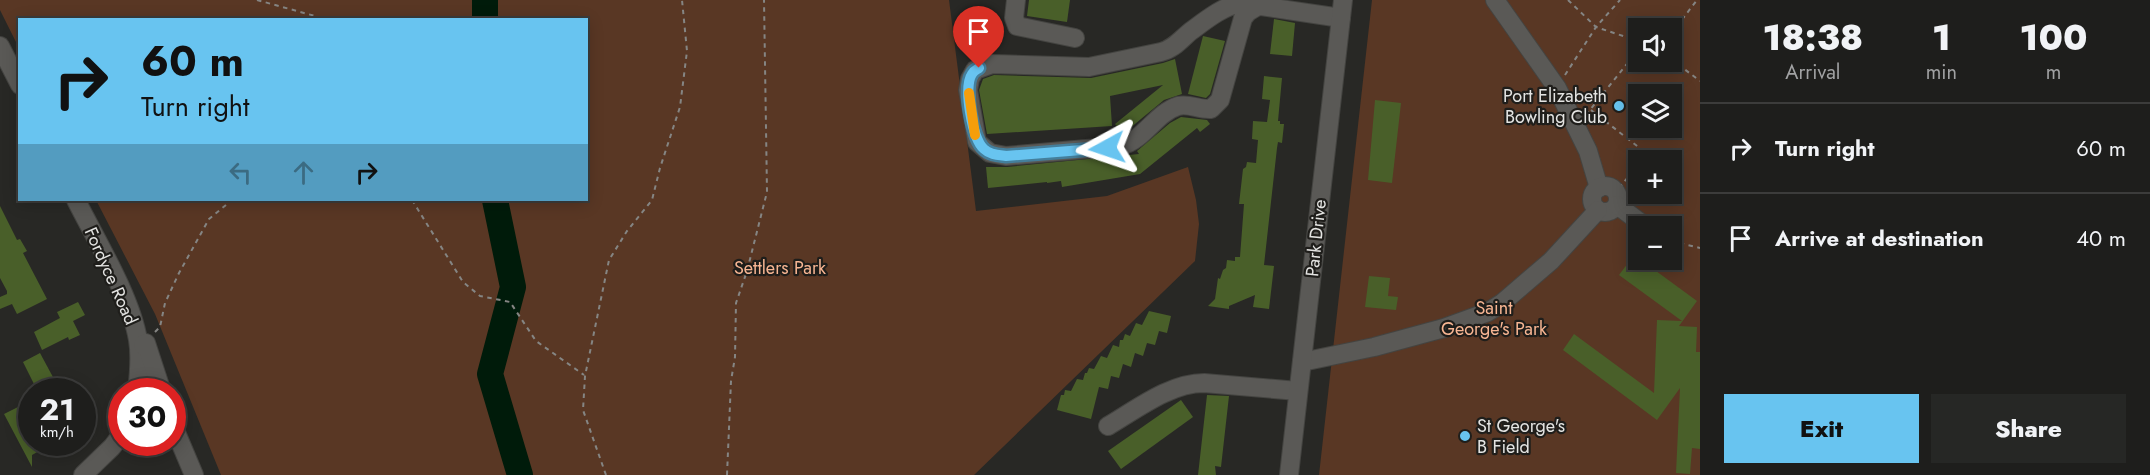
<!DOCTYPE html>
<html lang="en">
<head>
<meta charset="utf-8">
<style>
  :root { --surface:#1e1e1c; --page:#262725; --text:#f1f3f6; --muted:#a1a2a3; --line:#3c3c3b; --accent:#68c4f0 }
  body { margin:0; font-family:Jost,sans-serif; background:var(--page); color:var(--text); height:100vh; display:flex; flex-direction:column; font-size:22px; white-space:nowrap }
  * { box-sizing:border-box; margin:0 }
  p { font-size:20px; color:var(--muted) }
  .icon { flex:none; width:33px; height:33px; fill:none; stroke:currentColor; stroke-width:2; stroke-linecap:round; stroke-linejoin:round }
  .map { position:relative; flex:1; overflow:hidden }
  .side { display:flex; flex-direction:column; background:var(--surface); width:450px }
  .side>* { flex:none }
  .hud { position:absolute; left:18px; top:18px; width:570px; height:183px; border-radius:0px; box-shadow:0 3px 15px #0003,0 0 0 2px var(--line); background:#68c4f0; color:#111; overflow:hidden }
  .controls { position:absolute; left:1628px; top:18px; display:grid; gap:12px }
  .controls a { display:grid; place-items:center; width:54px; height:54px; border-radius:0px; background:var(--surface); box-shadow:0 3px 15px #0003,0 0 0 2px var(--line); font-size:30px }
  .speed { position:absolute; left:18px; top:378px; display:flex; gap:12px; font-size:30px; font-weight:700; text-align:center }
  .speed>* { display:grid; place-content:center; width:78px; height:78px; border-radius:50%; background:var(--surface); box-shadow:0 3px 15px #0003,0 0 0 2px var(--line); line-height:1 }
  .speed small { font-size:15px; font-weight:400 }
  .speed .limit { border:9px solid #d22; background:#fff; color:#111 }
  .pin { position:absolute; display:grid; place-items:center; width:51px; height:51px; color:#fff; margin:-62px -26px; border-radius:50% 50% 50% 0; rotate:-45deg; box-shadow:0 0 6px #0007 }
  .pin .icon { rotate:45deg }
  .me { position:absolute; width:66px; margin:-33px; rotate:265deg; stroke-linejoin:round; filter:drop-shadow(0 0 4px #0008) }
  .turn { display:flex; align-items:center; gap:21px; height:126px; padding:0 24px; font-size:27px }
  .turn .icon { width:78px; height:78px; stroke-width:2.5 }
  .turn b { display:block; font-size:42px; line-height:51px }
  .lanes { display:flex; align-items:center; height:57px; padding:0 24px; background:#0003; justify-content:center; gap:30px; direction:ltr }
  .lanes .off { opacity:.35 }
  .eta { display:flex; justify-content:space-evenly; align-items:center; height:102px; text-align:center }
  .eta b { font-size:36px; font-weight:800; line-height:42px }
  .action { display:flex; gap:12px; margin-top:auto; padding:12px 24px }
  .action a { flex:1; height:69px; border-radius:0px; background:var(--accent); color:#111; font-size:24px; font-weight:800; line-height:69px; text-align:center }
  .action a+a { background:var(--page); color:var(--text) }
  ul { padding:0; list-style:none }
  li { display:flex; align-items:center; gap:18px; height:90px; padding:0 24px; border-top:2px solid var(--line) }
  li div { flex:1 }
  li b { display:block; font-size:22px }
  li em { font-style:normal }
  main { display:flex; flex:1; min-height:0 }
  .map>svg:first-child { display:block }
  .green { fill:#593724; fill-rule:evenodd }
  .lines { fill:none; stroke-linecap:round; stroke-linejoin:round }
  .river { stroke:#001b0a; stroke-width:26 }
  .building { fill:#495f29 }
  .minor-casing { stroke:#444441; stroke-width:20 }
  .path { stroke:#858583; stroke-width:2; stroke-dasharray:4.5 4.5; stroke-linecap:butt }
  .minor { stroke:#5a5956; stroke-width:18 }
  .route-casing { stroke:#447f9c; stroke-width:15 }
  .route { stroke:#68c4f0; stroke-width:10 }
  .slow { stroke:#f59e0b; stroke-width:10 }
  .poi-dot { fill:#68c4f0; stroke:#1f1e1b; stroke-width:2 }
  .labels { text-anchor:middle; stroke-width:4.5; stroke-linejoin:round; paint-order:stroke }
  .poi-label { font-size:18px; fill:#e4e4e2; stroke:#1f1e1b; text-anchor:end }
  .street-label { font-size:18px; fill:#e4e4e2; stroke:#1f1e1b }
  .park-label { font-size:18px; fill:#f8b693; stroke:#1f1e1b }
</style>
</head>
<body>
<main>
<div class="map">
<svg width="1700" height="475" viewBox="0 0 1700 475">
  <rect width="100%" height="100%" fill="#282825"/>
  <g class="green">
    <path d="M 0,0 L 949,0 L 976,211 L 1107,196 L 1188,167 L 1196,200 L 1199,224 L 1195,261 L 974,475 L 221,475 L 155,314 L 96,200 L 586,200 L 586,20 L 20,20 L 19,48 L 0,10 Z"/>
    <path d="M 1372,0 L 1700,0 L 1700,475 L 1319,475 ZM 1638,28 L 1671,28 L 1671,62 L 1638,62 ZM 1638,94 L 1671,94 L 1671,128 L 1638,128 ZM 1638,160 L 1671,160 L 1671,194 L 1638,194 ZM 1638,226 L 1671,226 L 1671,260 L 1638,260 Z"/>
  </g>
  <g class="lines">
    <g class="river">
      <path d="M 485,0 L 485,20"/>
      <path d="M 495,200 L 513,287 L 490,374 L 520,475"/>
    </g>
  </g>
  <g class="building">
    <path d="M 1029,0 L 1070,0 L 1067,22 L 1027,16 Z"/>
    <path d="M 1274,19 L 1295,23 L 1292,56 L 1270,54 Z"/>
    <path d="M 1203,36 L 1225,41 L 1210,94 L 1206,98 L 1188,94 Z"/>
    <path d="M 1175,59 L 1182,94 L 1164,100 L 1124,133 L 1122,133 L 1115,124 L 1163,85 L 1110,96 L 1112,126 L 987,134 L 979,90 L 983,79 L 994,75 L 1091,78 L 1163,63 Z"/>
    <path d="M 1264,76 L 1282,78 L 1278,121 L 1280,121 L 1280,124 L 1284,124 L 1282,143 L 1278,142 L 1277,148 L 1264,265 L 1274,266 L 1269,309 L 1253,307 L 1255,295 L 1229,306 L 1229,309 L 1208,306 L 1215,299 L 1218,278 L 1220,279 L 1223,270 L 1226,268 L 1227,260 L 1235,261 L 1235,257 L 1240,257 L 1244,204 L 1239,204 L 1243,169 L 1246,167 L 1247,162 L 1256,163 L 1258,140 L 1252,139 L 1253,121 L 1267,122 L 1270,100 L 1262,99 Z"/>
    <path d="M 1375,100 L 1401,103 L 1392,183 L 1368,180 Z"/>
    <path d="M 1181,117 L 1207,120 L 1210,124 L 1200,132 L 1197,128 L 1140,174 L 1062,187 L 1061,181 L 1047,183 L 1047,182 L 988,188 L 986,167 L 1007,167 L 1139,154 L 1137,151 L 1170,123 Z"/>
    <path d="M 0,206 L 17,240 L 20,239 L 27,251 L 23,253 L 47,299 L 17,314 L 12,304 L 0,309 L 0,297 L 7,294 L 7,291 L 0,278 Z"/>
    <path d="M 1634,255 L 1638,260 L 1641,260 L 1697,301 L 1679,326 L 1697,327 L 1696,352 L 1700,352 L 1700,449 L 1692,448 L 1690,474 L 1676,473 L 1680,388 L 1657,420 L 1563,350 L 1574,334 L 1654,393 L 1657,320 L 1682,321 L 1619,275 Z"/>
    <path d="M 1369,276 L 1390,278 L 1388,296 L 1398,297 L 1396,310 L 1365,307 Z"/>
    <path d="M 78,302 L 85,315 L 73,321 L 80,335 L 69,340 L 68,337 L 42,350 L 34,332 L 60,318 L 57,312 Z"/>
    <path d="M 1149,311 L 1171,316 L 1167,333 L 1159,331 L 1155,345 L 1147,343 L 1143,356 L 1135,353 L 1131,367 L 1123,364 L 1119,378 L 1111,376 L 1108,389 L 1099,387 L 1091,419 L 1057,410 L 1061,395 L 1064,395 L 1065,390 L 1071,391 L 1077,379 L 1083,380 L 1085,373 L 1087,373 L 1089,368 L 1094,369 L 1101,356 L 1107,358 L 1113,345 L 1119,347 L 1120,340 L 1123,340 L 1125,334 L 1130,336 L 1136,323 L 1142,325 Z"/>
    <path d="M 40,353 L 61,392 L 38,392 L 23,362 Z"/>
    <path d="M 82,390 L 95,414 L 82,421 Z"/>
    <path d="M 1207,395 L 1229,396 L 1221,467 L 1215,466 L 1216,475 L 1198,475 Z"/>
    <path d="M 32,400 L 32,442 L 55,442 L 32,455 L 32,467 L 4,414 Z"/>
    <path d="M 1181,400 L 1193,417 L 1121,469 L 1108,451 Z"/>
  </g>
  <g class="lines">
    <g class="minor-casing">
      <g id="minor">
        <path d="M 1016,0 L 1014,18 L 1017,26 L 1075,38"/>
        <path d="M 1495,0 L 1557,88 L 1588,151 L 1599,188"/>
        <path d="M 1258,6 L 1248,12 L 1243,18 L 1220,100 L 1211,109 C 1199,110 1189,103 1178,106 C 1156,113 1144,140 1121,146 L 1006,156 L 990,153 L 977,142 L 968,90 L 970,79 L 975,70 L 992,64 L 1089,67 L 1161,52 C 1174,49 1181,39 1191,31 C 1206,20 1222,7 1240,3 L 1341,18"/>
        <path d="M 0,46 L 20,85"/>
        <circle cx="1605" cy="199" r="13"/>
        <path d="M 76,200 C 96,240 131,297 138,340 C 141,357 139,375 137,392"/>
        <path d="M 1617,205 L 1645,226"/>
        <path d="M 143,345 L 146,343 L 162,392"/>
        <path d="M 1302,362 L 1374,347 L 1444,328 L 1488,312 L 1502,303 L 1551,261 L 1598,210"/>
        <path d="M 172,423 L 194,475"/>
        <path d="M 1108,426 C 1137,409 1170,383 1204,383 L 1298,391"/>
        <path d="M 83,475 L 112,447 L 122,434"/>
        <path d="M 1289,475 L 1343,0"/>
      </g>
    </g>
    <g class="path">
      <path d="M 257,0 L 315,16 L 319,20"/>
      <path d="M 1568,0 L 1596,27 L 1638,41"/>
      <path d="M 1671,34 L 1697,0"/>
      <path d="M 1671,59 L 1700,81"/>
      <path d="M 1565,75 L 1596,27 L 1620,0"/>
      <path d="M 1591,110 L 1655,160"/>
      <path d="M 1586,115 L 1638,50"/>
      <path d="M 1642,160 L 1647,154"/>
      <path d="M 1619,188 L 1638,165"/>
      <path d="M 412,200 L 463,282 L 480,296 L 510,302 L 536,341 L 584,375"/>
      <path d="M 1671,241 L 1700,248"/>
      <path d="M 155,332 L 160,327 L 165,303 L 179,273 L 209,219 L 232,200"/>
      <path d="M 606,475 L 583,410 L 585,376 L 609,260 L 627,231 L 652,200 L 660,168 L 680,107 L 687,51 L 682,0"/>
      <path d="M 727,475 L 731,381 L 735,357 L 736,303 L 747,271 L 767,192 L 764,0"/>
    </g>
    <use href="#minor" class="minor"/>
  </g>
  <g class="lines">
    <g class="route-casing">
      <path id="route" d="M 979,68 C 976,70 974,70 972,74 C 963,87 972,139 984,149 C 990,155 999,155 1006,156 L 1107,148"/>
    </g>
    <use href="#route" class="route"/>
    <path class="slow" d="M 969,93 L 975,135"/>
  </g>
  <g class="poi-dot">
    <circle cx="1619" cy="106" r="6"/>
    <circle cx="1465" cy="436" r="6"/>
  </g>
  <g class="labels">
    <g class="poi-label">
      <text x="1607" y="102">Port Elizabeth<tspan x="1607" dy="21">Bowling Club</tspan></text>
      <text x="1477" y="432" text-anchor="start">St George's<tspan x="1477" dy="21">B Field</tspan></text>
    </g>
    <g class="street-label">
      <text transform="translate(1316 238) rotate(-84)" y="6">Park Drive</text>
      <text transform="translate(111 276) rotate(66)" y="6">Fordyce Road</text>
    </g>
    <g class="park-label">
      <text x="780" y="274">Settlers Park</text>
      <text x="1494" y="314">Saint<tspan x="1494" dy="21">George's Park</tspan></text>
    </g>
  </g>
</svg>
<div class="controls">
<a><svg class="icon" aria-label="sound" viewBox="0 0 24 24"><path d="M4 9h4l5-4v14l-5-4H4zM17 9q2 3 0 6"/></svg></a>
<a><svg class="icon" aria-label="layers" viewBox="0 0 24 24"><path d="M12 4l9 5-9 5-9-5zM3 14l9 5 9-5"/></svg></a>
<a>+</a>
<a>−</a>
</div>
<div class="speed"><div>21<small>km/h</small></div><div class="limit">30</div></div>
<div class="pin" style="left:979px;top:68px;background:#d93025"><svg class="icon" aria-label="arrive" viewBox="0 0 24 24"><path d="M6 21V4h12l-3 4 3 4H6"/></svg></div>
<svg class="me" style="left:1107px;top:148px" viewBox="-20 -20 40 40"><path d="M0-17L14 15 0 8-14 15z" fill="#68c4f0" stroke="#fff" stroke-width="4"/></svg>
<div class="hud">
<div class="turn"><svg class="icon" aria-label="right" viewBox="0 0 24 24"><path d="M7 20v-9h11M14 6l5 5-5 5"/></svg><div><b>60 m</b>Turn right</div></div>
<div class="lanes"><svg class="icon off" aria-label="left" viewBox="0 0 24 24"><path d="M17 20v-9H6M10 6l-5 5 5 5"/></svg><svg class="icon off" aria-label="ahead" viewBox="0 0 24 24"><path d="M12 20V5M6 11l6-6 6 6"/></svg><svg class="icon" aria-label="right" viewBox="0 0 24 24"><path d="M7 20v-9h11M14 6l5 5-5 5"/></svg></div>
</div>
</div>
<section class="side">
<div class="eta">
<div><b>18:38</b><p>Arrival</p></div>
<div><b>1</b><p>min</p></div>
<div><b>100</b><p>m</p></div>
</div>
<ul>
<li><svg class="icon" aria-label="right" viewBox="0 0 24 24"><path d="M7 20v-9h11M14 6l5 5-5 5"/></svg><div><b>Turn right</b></div><em>60 m</em></li>
<li><svg class="icon" aria-label="arrive" viewBox="0 0 24 24"><path d="M6 21V4h12l-3 4 3 4H6"/></svg><div><b>Arrive at destination</b></div><em>40 m</em></li>
</ul>
<div class="action"><a>Exit</a><a>Share</a></div>
</section>
</main>
</body>
</html>
